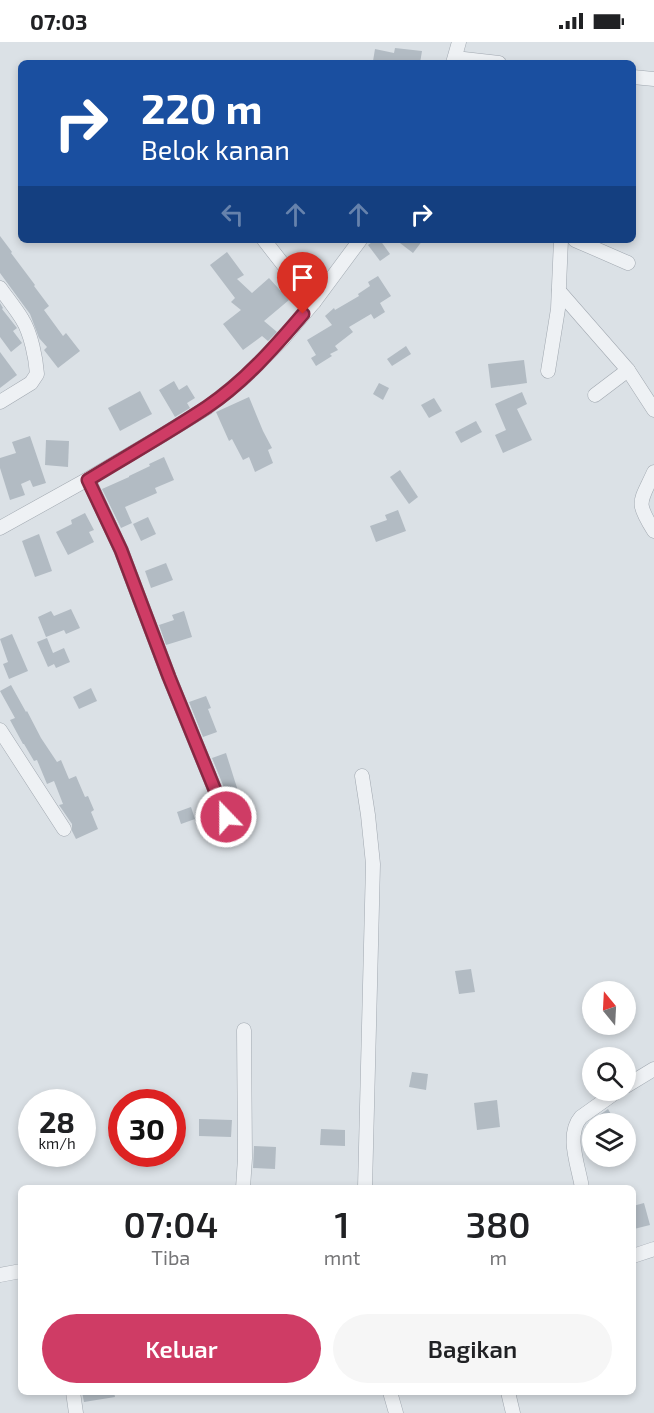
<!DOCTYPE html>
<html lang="id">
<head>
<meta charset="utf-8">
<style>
  :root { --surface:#fff; --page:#f6f6f6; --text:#202124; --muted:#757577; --accent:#cf3c65 }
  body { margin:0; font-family:"Exo 2",sans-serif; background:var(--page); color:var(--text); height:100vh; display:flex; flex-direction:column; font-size:22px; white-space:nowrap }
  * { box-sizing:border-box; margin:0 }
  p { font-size:20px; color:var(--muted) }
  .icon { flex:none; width:33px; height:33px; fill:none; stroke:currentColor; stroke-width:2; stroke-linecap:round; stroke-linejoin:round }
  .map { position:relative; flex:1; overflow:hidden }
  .details { position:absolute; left:18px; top:1143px; width:618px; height:210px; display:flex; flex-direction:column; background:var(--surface); border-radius:9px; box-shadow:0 3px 9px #0003 }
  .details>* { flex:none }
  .hud { position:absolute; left:18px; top:18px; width:618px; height:183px; border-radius:9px; box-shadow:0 3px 9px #0003; background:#1a4fa0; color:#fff; overflow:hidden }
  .needle { width:39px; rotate:342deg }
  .buttons { position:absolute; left:582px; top:939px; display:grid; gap:12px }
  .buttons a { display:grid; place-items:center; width:54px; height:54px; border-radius:50%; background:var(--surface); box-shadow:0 3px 9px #0003; font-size:30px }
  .speed { position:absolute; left:18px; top:1047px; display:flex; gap:12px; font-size:30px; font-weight:700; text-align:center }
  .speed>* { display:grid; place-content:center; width:78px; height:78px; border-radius:50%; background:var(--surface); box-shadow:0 3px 9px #0003; line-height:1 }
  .speed small { font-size:15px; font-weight:400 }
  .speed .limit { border:9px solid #d22; background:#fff; color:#111 }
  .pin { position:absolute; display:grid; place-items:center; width:51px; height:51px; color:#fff; margin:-62px -26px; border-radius:50% 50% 50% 0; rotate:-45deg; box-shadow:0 0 6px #0007 }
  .pin .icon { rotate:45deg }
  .me { position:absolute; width:66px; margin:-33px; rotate:338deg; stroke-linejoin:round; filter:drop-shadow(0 0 4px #0008) }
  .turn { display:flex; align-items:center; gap:21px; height:126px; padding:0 24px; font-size:27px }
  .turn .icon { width:78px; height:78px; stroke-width:2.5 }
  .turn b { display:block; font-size:42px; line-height:51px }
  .lanes { display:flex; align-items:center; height:57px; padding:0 24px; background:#0003; justify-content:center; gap:30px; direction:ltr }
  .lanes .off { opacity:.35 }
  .eta { display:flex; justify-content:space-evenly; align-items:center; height:102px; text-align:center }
  .eta b { font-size:36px; font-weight:600; line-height:42px }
  .action { display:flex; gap:12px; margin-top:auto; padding:12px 24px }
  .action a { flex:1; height:69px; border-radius:36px; background:var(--accent); color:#fff; font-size:24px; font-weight:600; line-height:69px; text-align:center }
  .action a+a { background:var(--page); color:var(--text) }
  .status { display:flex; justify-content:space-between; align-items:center; height:42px; padding:0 30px; background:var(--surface); direction:ltr }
  .status svg { height:16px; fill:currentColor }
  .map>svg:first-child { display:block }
  .building { fill:#b2bbc3 }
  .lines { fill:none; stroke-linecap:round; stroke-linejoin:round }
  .minor-casing { stroke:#a1a8b0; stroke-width:15 }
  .minor { stroke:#eef1f4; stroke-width:14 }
  .route-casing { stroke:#872742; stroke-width:15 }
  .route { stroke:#cf3c65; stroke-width:10 }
</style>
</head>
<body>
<div class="status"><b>07:03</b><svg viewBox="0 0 49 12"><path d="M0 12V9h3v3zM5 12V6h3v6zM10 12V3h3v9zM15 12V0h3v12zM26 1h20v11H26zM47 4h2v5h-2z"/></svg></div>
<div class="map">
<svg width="654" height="1371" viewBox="0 0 654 1371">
  <rect width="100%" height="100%" fill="#dbe1e6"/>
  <g class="building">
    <path d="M 395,6 L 422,9 L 420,21 L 383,21 L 373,19 L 375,7 L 394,11 Z"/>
    <path d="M 0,194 L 12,210 L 11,211 L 35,243 L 34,244 L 49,264 L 44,268 L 63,294 L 66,291 L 80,309 L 58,326 L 44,308 L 47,305 L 39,296 L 30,272 L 0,231 Z"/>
    <path d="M 375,198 L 380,198 L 390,212 L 380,219 L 368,203 Z"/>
    <path d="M 396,198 L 423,198 L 413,211 Z"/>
    <path d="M 227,210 L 244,233 L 237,237 L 252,251 L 269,236 L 289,258 L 264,279 L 277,290 L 268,299 L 262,294 L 243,308 L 223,282 L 241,268 L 231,260 L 235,256 L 210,223 Z"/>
    <path d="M 378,234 L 391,254 L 380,261 L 385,270 L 374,277 L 371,272 L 349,285 L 353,290 L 335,304 L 338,308 L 330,312 L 332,314 L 316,324 L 311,316 L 316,313 L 307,298 L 332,283 L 325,274 L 334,266 L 335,268 L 359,254 L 358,252 L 370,244 L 368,240 Z"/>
    <path d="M 0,261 L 3,266 L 2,267 L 17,286 L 13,289 L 22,301 L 11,310 L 0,295 Z"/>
    <path d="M 406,304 L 411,312 L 392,324 L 387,317 Z"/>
    <path d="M 0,310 L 17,333 L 0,346 Z"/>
    <path d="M 524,318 L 527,341 L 491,346 L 488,322 Z"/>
    <path d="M 174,339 L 179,348 L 187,343 L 195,356 L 187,361 L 190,366 L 175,375 L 159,348 Z"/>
    <path d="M 379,341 L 389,346 L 383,358 L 373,352 Z"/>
    <path d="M 140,349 L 152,372 L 120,389 L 108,366 Z"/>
    <path d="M 522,350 L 527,362 L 517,367 L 532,398 L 503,411 L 495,393 L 506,388 L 495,362 Z"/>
    <path d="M 249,355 L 263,389 L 272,406 L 268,408 L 273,421 L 255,430 L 249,415 L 243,418 L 232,397 L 229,399 L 216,370 Z"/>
    <path d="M 434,356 L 442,369 L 429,376 L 421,363 Z"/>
    <path d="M 476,379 L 482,390 L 461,401 L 455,390 Z"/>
    <path d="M 30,394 L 46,441 L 33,445 L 30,438 L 21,442 L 25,453 L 10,458 L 0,426 L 0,416 L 16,411 L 12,400 Z"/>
    <path d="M 46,398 L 69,399 L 68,425 L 45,423 Z"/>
    <path d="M 164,415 L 174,438 L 155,446 L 157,451 L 125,465 L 132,481 L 121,486 L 102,447 L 129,435 L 129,434 L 150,424 L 149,422 Z"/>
    <path d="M 400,428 L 418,455 L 409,462 L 390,435 Z"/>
    <path d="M 398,468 L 406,489 L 376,500 L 370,484 L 387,478 L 385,473 Z"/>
    <path d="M 85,471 L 94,488 L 89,490 L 94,500 L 68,513 L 56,490 L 72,482 L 71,478 Z"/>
    <path d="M 148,475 L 156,492 L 141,499 L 133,482 Z"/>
    <path d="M 39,492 L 52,529 L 35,535 L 22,499 Z"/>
    <path d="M 166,521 L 173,538 L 151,546 L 145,529 Z"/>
    <path d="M 71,567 L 80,586 L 66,592 L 64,588 L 46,595 L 38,575 L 51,569 L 54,574 Z"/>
    <path d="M 184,569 L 192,595 L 166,603 L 159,583 L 174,578 L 172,573 Z"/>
    <path d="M 12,592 L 28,629 L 9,637 L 3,622 L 8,620 L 0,597 Z"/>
    <path d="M 47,596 L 53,611 L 64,606 L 70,620 L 56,626 L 54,622 L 48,625 L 37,600 Z"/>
    <path d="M 11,643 L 26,670 L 27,669 L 41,696 L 57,720 L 61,718 L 69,737 L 76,734 L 85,755 L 88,754 L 94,768 L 91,770 L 98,787 L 76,797 L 72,789 L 72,782 L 59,763 L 63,762 L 54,739 L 47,742 L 37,718 L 34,719 L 24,702 L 23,702 L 10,678 L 15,676 L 0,649 Z"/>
    <path d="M 91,646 L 97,659 L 79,667 L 73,655 Z"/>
    <path d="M 206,654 L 211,666 L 208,667 L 217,690 L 203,695 L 189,660 Z"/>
    <path d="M 226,711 L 238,749 L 227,753 L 212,716 Z"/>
    <path d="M 191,765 L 195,777 L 181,782 L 177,770 Z"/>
    <path d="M 471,927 L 475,950 L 459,952 L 455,929 Z"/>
    <path d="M 412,1030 L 428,1032 L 426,1048 L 409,1045 Z"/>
    <path d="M 497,1058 L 500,1085 L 477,1088 L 474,1061 Z"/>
    <path d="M 608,1067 L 615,1079 L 610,1082 L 592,1082 L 592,1101 L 585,1086 L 588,1081 Z"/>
    <path d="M 199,1077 L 232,1078 L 231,1095 L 199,1094 Z"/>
    <path d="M 321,1087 L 345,1088 L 345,1104 L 320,1103 Z"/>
    <path d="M 254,1104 L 276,1105 L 275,1127 L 253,1126 Z"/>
    <path d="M 644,1161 L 650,1183 L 634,1187 L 633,1182 L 633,1164 Z"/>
    <path d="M 82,1350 L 114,1350 L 115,1355 L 84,1360 Z"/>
  </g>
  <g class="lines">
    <g class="minor-casing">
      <g id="minor">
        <path d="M 455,16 L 499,21"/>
        <path d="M 453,21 L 459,0"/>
        <path d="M 633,35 L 654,37"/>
        <path d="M 264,198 L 289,230 L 314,260"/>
        <path d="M 575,198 L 628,221"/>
        <path d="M 0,246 C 7,256 16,267 22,277 C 31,291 36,317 37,332 L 31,341 L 0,360"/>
        <path d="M 559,249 L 628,328 L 654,368"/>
        <path d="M 548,329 L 558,267 L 561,198"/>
        <path d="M 595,353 L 628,328"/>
        <path d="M 654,430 C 640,461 635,459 654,489"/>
        <path d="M 88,437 L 121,508 L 169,635 L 226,775"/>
        <path d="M 0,486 L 88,437 L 161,394 L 208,365 L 244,336 L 282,298 L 314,260 L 360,198"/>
        <path d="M 0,688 L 64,787"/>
        <path d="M 362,734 L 368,773 L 373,822 L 365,1146"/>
        <path d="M 626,1044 L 654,1027"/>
        <path d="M 243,1146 L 245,1116 L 244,988"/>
        <path d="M 582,1146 C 579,1125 565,1093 581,1075 L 619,1048"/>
        <path d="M 633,1214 L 654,1207"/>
        <path d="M 0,1233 L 21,1229"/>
        <path d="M 73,1350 L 76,1371"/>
        <path d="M 390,1350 L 396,1371"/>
        <path d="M 508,1350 L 513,1371"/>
      </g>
    </g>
    <use href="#minor" class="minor"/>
  </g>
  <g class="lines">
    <g class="route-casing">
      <path id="route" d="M 226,775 L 169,635 L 121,508 L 88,438 C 127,414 168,391 207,365 C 244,340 274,306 303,272"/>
    </g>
    <use href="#route" class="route"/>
  </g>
</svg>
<div class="buttons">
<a><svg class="needle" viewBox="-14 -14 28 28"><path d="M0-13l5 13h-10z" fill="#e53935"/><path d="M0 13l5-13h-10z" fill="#757577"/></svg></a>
<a><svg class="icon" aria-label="search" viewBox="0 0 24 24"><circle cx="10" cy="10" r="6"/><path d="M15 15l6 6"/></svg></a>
<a><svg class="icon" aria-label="layers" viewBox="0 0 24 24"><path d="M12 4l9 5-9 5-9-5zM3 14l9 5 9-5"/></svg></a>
</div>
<div class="speed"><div>28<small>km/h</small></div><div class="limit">30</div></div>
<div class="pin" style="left:303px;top:272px;background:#d93025"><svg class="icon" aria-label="arrive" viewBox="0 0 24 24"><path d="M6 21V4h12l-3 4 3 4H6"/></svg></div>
<svg class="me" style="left:226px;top:775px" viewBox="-20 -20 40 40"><circle r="17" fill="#cf3c65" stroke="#fff" stroke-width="3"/><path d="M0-11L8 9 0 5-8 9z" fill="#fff"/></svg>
<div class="hud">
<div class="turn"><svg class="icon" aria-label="right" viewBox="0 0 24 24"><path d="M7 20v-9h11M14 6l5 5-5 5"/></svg><div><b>220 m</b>Belok kanan</div></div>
<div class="lanes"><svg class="icon off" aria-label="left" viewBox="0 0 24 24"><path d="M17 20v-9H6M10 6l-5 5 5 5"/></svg><svg class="icon off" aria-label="ahead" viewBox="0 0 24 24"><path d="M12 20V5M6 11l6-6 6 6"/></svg><svg class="icon off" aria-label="ahead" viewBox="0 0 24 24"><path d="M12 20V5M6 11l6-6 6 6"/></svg><svg class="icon" aria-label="right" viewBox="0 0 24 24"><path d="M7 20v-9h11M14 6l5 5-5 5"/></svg></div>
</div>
<section class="details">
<div class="eta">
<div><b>07:04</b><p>Tiba</p></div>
<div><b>1</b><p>mnt</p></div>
<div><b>380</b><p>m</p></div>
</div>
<div class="action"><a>Keluar</a><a>Bagikan</a></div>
</section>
</div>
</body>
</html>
